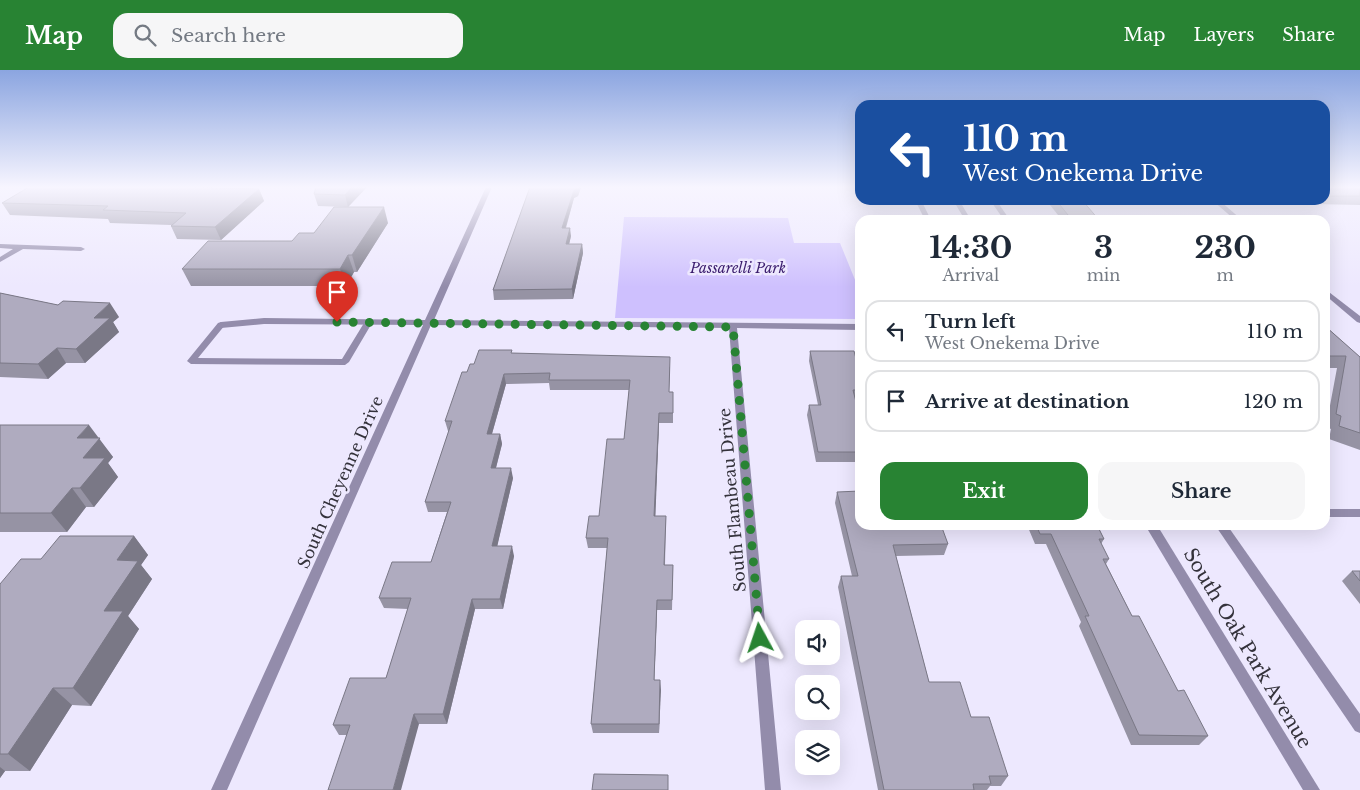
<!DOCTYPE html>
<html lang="en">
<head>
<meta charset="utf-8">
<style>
  :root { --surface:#fff; --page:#f6f6f7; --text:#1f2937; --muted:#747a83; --line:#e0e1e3; --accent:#288333 }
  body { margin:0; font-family:"Libre Baskerville",serif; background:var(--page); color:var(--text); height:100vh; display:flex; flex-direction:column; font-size:19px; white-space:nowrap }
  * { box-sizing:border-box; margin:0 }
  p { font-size:16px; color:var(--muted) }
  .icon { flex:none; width:28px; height:28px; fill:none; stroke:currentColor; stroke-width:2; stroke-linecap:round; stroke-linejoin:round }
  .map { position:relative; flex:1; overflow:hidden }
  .drawer { position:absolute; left:855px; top:145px; width:475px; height:315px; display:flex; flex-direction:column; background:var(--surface); border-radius:15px; box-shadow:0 5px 20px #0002 }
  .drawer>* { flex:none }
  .guide { position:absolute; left:855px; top:30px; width:475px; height:105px; border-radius:15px; box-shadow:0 5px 20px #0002; background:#1a4fa0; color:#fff; overflow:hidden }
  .buttons { position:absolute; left:795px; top:550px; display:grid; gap:10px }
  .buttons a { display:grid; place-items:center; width:45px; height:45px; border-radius:10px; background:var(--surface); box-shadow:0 5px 20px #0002; font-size:25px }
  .pin { position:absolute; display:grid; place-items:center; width:42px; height:42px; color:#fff; margin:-51px -21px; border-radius:50% 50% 50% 0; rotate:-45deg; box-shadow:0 0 5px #0007 }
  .pin .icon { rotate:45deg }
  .me { position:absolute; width:55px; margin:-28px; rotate:355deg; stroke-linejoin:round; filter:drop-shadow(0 0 4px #0008) }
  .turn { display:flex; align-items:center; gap:18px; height:105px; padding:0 25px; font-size:22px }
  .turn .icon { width:65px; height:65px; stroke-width:2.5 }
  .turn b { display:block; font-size:35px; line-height:42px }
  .eta { display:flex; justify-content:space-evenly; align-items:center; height:85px; text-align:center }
  .eta b { font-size:30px; font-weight:800; line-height:35px }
  .button { display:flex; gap:10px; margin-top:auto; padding:10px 25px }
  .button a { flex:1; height:58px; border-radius:15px; background:var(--accent); color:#fff; font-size:20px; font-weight:800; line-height:58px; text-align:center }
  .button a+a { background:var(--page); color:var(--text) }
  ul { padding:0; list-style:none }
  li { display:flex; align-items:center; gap:15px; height:62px; margin:0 10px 8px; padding:0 15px; border:2px solid var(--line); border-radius:15px }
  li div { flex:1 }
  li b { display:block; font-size:19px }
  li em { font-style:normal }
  header { display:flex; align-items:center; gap:30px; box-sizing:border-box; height:70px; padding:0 25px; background:var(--accent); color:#fff }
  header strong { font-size:24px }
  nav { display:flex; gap:28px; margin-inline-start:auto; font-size:18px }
  .search { width:350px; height:45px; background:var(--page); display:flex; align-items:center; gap:12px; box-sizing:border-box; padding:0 18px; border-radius:15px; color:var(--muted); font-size:19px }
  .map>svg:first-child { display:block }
  .green { fill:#cec0fe }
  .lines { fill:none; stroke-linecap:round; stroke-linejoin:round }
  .lane { fill:#938cab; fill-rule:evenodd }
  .street { fill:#938cab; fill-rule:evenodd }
  .wall { fill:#9693a4 }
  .shaded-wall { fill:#7a7886 }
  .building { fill:#afabbf; stroke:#7a7886 }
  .route { stroke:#288333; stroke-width:9; stroke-dasharray:0 16.2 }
  .labels { text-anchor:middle; stroke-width:5; stroke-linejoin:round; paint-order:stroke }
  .far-park-label { font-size:14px; font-style:italic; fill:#3b1d6e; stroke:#ede8fe }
  .street-label { font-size:16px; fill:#34323b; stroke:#ede8fe }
  .near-street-label { font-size:19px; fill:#34323b; stroke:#ede8fe }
</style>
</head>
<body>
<header>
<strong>Map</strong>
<div class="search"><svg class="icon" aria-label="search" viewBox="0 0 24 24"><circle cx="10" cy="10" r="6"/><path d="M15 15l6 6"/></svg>Search here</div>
<nav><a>Map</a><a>Layers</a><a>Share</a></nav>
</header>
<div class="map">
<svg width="1360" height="720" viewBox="0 0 1360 720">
  <rect width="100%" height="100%" fill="#ede8fe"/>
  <path class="green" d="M 624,147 L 788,148 L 794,173 L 840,173 L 860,222 L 860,249 L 615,248 Z"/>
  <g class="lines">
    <g class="lane">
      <path d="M 915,130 L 921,130 L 931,150 L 925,150 Z"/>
      <path d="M 0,174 L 81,177 L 85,179 L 81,181 L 23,179 L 0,192 L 0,187 L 13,179 L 0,178 Z"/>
      <rect x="856" y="192" width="4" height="4"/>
      <path d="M 368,250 L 372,253 L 349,292 L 345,295 L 191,294 L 187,291 L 218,253 L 221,252 L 225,255 L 198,288 L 342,289 L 364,253 Z"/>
    </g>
    <g class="street">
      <path d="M 486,117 L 492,117 L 434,250 L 860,254 L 860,260 L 737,258 L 781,720 L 765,720 L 729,258 L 431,255 L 227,720 L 211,720 L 423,255 L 264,254 L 221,258 L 217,255 L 221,252 L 264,248 L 425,250 Z"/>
      <path d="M 953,130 L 959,130 L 971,150 L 965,150 Z"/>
      <path d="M 990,130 L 996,130 L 1010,150 L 1004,150 Z"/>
      <path d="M 1212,130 L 1219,130 L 1242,150 L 1235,150 Z"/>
      <path d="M 1325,219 L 1360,246 L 1360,253 L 1357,252 L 1325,225 Z"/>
      <rect x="1325" y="439" width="35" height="8"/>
      <path d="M 1145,455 L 1157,455 L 1320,720 L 1303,720 Z"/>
      <path d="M 1215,455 L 1227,455 L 1360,644 L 1360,663 L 1355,661 Z"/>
    </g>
  </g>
  <g class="wall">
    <path d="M 367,117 L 348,137 L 318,136 L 314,124 Z"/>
    <path d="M 530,117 L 581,117 L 578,126 L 574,128 L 566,158 L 571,166 L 569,174 L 582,174 L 583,183 L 573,229 L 494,230 L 493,220 Z"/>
    <path d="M 1325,117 L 1360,117 L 1360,135 L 1315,134 L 1315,130 L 1325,130 Z"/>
    <path d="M 259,119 L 264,131 L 221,170 L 177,169 L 171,156 L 171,155 L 110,153 L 108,149 L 10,145 L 2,133 Z"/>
    <path d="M 1046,130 L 1082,130 L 1099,150 L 1062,150 Z"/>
    <path d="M 388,153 L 357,202 L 354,202 L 346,216 L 191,216 L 182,199 L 292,171 L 314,163 Z"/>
    <path d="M 0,223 L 58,235 L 119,247 L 113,252 L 119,262 L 85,293 L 66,293 L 48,309 L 0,307 Z"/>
    <path d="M 1325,256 L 1360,287 L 1360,380 L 1329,369 L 1331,359 L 1326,357 L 1337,298 L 1325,298 Z"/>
    <path d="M 810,281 L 860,304 L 860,330 L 855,330 L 860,348 L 860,392 L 816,392 L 807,345 L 809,335 L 818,335 L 809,291 Z"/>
    <path d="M 512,283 L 670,297 L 669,322 L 673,322 L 673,353 L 659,353 L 655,446 L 666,446 L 665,495 L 673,495 L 672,540 L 657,540 L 654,610 L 660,610 L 659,663 L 593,663 L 591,654 L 607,478 L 588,478 L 586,468 L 599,446 L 624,369 L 629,320 L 550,320 L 549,313 L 506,314 L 492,364 L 500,364 L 502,374 L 496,398 L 513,408 L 497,476 L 514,486 L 503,539 L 475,539 L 447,654 L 419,654 L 347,665 L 339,665 L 333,655 L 386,608 L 408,539 L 384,538 L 379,528 L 431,492 L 447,442 L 428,442 L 425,432 L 449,361 L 448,361 L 445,351 L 467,302 L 474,294 Z"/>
    <path d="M 0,355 L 98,368 L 113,387 L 108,393 L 118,407 L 94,437 L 86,437 L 67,462 L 0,462 Z"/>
    <path d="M 837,422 L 948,474 L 944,485 L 896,486 L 929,612 L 971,647 L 1008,706 L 1001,716 L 990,716 L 987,720 L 878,720 L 838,517 L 841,506 L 852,506 L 835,433 Z"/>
    <path d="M 1027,455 L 1097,455 L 1104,469 L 1101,474 L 1109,489 L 1106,494 L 1132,546 L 1178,621 L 1208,666 L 1199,675 L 1131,675 L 1079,556 L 1081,552 L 1046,474 L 1035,474 Z"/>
    <path d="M 134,466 L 148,485 L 141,495 L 152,509 L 128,546 L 139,559 L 91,636 L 72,635 L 30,701 L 5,701 L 0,708 L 0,514 L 41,489 Z"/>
    <path d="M 1352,501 L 1360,501 L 1360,534 L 1342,511 Z"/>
  </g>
  <g class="shaded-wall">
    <path d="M 352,117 L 367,117 L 348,137 L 345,125 Z"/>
    <path d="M 578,117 L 581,117 L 578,126 L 574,128 L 563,166 L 562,158 L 574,120 Z"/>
    <path d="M 259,119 L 264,131 L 221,170 L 215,157 Z"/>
    <path d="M 384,137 L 388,153 L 357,202 L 352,185 Z"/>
    <path d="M 570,158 L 571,166 L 567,183 L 566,174 Z"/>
    <path d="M 582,174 L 583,183 L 573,229 L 572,219 Z"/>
    <path d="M 348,185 L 354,202 L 346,216 L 340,199 Z"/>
    <path d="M 110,233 L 119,247 L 113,252 L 119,262 L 85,293 L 76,279 L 94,248 Z"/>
    <path d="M 57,278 L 66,293 L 48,309 L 38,294 Z"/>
    <path d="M 504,304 L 506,314 L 489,374 L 487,364 Z"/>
    <path d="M 659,343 L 659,353 L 655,457 L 654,446 Z"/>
    <path d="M 89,355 L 113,387 L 108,393 L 118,407 L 94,437 L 80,418 L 83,388 L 77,368 Z"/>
    <path d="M 500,364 L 502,374 L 493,409 L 491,398 Z"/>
    <path d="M 511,398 L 513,408 L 495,486 L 492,476 Z"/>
    <path d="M 72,418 L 86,437 L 67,462 L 51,443 Z"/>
    <path d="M 134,466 L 148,485 L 141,495 L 152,509 L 128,546 L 139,559 L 91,636 L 73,618 L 104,541 L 117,490 Z"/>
    <path d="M 512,476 L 514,486 L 503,539 L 500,529 Z"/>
    <path d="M 472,529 L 475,539 L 447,654 L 443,644 Z"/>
    <path d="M 657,530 L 657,540 L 654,619 L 654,610 Z"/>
    <path d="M 660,610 L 661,620 L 659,663 L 659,654 Z"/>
    <path d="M 53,618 L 72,635 L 30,701 L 8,684 Z"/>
    <path d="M 414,644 L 419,654 L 401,720 L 393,720 Z"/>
    <path d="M 0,697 L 5,701 L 0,708 Z"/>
  </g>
  <g class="building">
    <path d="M 29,117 L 191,117 L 259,119 L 215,157 L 171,156 L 186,143 L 103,140 L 108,136 L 2,133 Z"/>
    <path d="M 316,117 L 352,117 L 345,125 L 314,124 Z"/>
    <path d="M 530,117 L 578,117 L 578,118 L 574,120 L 562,158 L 570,158 L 566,174 L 582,174 L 572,219 L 493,220 Z"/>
    <rect x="1325" y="117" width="35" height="9"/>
    <path d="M 1056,130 L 1082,130 L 1099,150 L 1072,150 Z"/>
    <path d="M 334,137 L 384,137 L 352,185 L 348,185 L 340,199 L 182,199 L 208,171 L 292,171 L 299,163 L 314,163 Z"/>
    <path d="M 0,223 L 58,235 L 63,231 L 110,233 L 94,248 L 110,248 L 76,279 L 57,278 L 38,294 L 0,293 Z"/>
    <path d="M 1325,256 L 1360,287 L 1360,363 L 1339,356 L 1341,346 L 1336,344 L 1346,286 L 1325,286 Z"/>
    <path d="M 479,280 L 512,280 L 511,283 L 670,287 L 669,322 L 673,322 L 673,343 L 659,343 L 654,446 L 666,446 L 664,495 L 673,495 L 672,530 L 657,530 L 654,610 L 660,610 L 659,654 L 591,654 L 608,468 L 586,468 L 589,446 L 599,446 L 607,369 L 624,369 L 630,310 L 549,310 L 550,303 L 504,304 L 487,364 L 500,364 L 491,398 L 511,398 L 492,476 L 512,476 L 500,529 L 472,529 L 443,644 L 414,644 L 393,720 L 328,720 L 350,655 L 333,655 L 350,608 L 386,608 L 411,528 L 379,528 L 392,492 L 431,492 L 451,432 L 425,432 L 452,351 L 445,351 L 462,302 L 467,302 L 470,294 L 474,294 Z"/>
    <path d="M 810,281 L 854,281 L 860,304 L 860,320 L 853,320 L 860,348 L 860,382 L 818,382 L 809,335 L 821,335 Z"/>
    <path d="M 0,355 L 89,355 L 77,368 L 100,368 L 83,388 L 105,388 L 80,418 L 72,418 L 51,443 L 0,443 Z"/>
    <path d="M 860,421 L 860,455 L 941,455 L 948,474 L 893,475 L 929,612 L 960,612 L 971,647 L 989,647 L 1008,706 L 989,706 L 991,714 L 973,714 L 974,720 L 884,720 L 841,506 L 858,506 L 837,422 Z"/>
    <path d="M 1036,455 L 1097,455 L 1104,469 L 1099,469 L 1109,489 L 1103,489 L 1132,546 L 1139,546 L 1178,621 L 1184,620 L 1208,666 L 1139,665 L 1085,546 L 1089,546 L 1051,464 L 1040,464 Z"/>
    <path d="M 60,466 L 134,466 L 117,490 L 138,491 L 104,541 L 123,541 L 73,618 L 53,618 L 8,684 L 0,684 L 0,514 L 21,489 L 41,489 Z"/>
    <path d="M 1352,501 L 1360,501 L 1360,511 Z"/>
    <path d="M 594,704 L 668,705 L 668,720 L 592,720 Z"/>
  </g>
  <linearGradient id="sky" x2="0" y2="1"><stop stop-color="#8ba5e0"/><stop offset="0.54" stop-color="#f7f5ff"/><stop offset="1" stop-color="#f7f5ff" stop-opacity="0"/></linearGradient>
  <rect width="1360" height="217" fill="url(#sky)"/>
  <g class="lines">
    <path class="route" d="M 337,252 L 733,257 L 760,568"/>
  </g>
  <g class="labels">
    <g class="far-park-label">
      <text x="738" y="203">Passarelli Park</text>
    </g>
    <g class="street-label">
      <text transform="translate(340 412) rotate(-66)" y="6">South Cheyenne Drive</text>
      <text transform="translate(732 430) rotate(-95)" y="6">South Flambeau Drive</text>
    </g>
    <g class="near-street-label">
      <text transform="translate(1248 578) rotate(59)" y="7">South Oak Park Avenue</text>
    </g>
  </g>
</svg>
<div class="buttons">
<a><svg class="icon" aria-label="sound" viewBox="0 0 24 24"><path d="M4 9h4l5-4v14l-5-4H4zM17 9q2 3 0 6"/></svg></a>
<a><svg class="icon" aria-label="search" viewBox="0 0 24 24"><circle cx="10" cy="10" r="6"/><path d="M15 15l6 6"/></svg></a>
<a><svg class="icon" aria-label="layers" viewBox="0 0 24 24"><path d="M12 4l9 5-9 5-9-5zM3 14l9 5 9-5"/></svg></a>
</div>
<div class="pin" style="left:337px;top:252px;background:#d93025"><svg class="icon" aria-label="arrive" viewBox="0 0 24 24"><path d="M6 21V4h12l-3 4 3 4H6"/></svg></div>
<svg class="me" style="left:760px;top:568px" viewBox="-20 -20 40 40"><path d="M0-17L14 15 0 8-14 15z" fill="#288333" stroke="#fff" stroke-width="4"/></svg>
<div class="guide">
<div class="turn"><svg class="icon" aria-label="left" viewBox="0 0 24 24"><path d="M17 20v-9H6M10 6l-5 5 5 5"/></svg><div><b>110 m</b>West Onekema Drive</div></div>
</div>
<section class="drawer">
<div class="eta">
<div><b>14:30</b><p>Arrival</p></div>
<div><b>3</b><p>min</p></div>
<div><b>230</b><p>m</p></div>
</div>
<ul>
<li><svg class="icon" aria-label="left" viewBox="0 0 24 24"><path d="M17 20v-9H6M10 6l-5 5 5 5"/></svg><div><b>Turn left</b><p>West Onekema Drive</p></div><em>110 m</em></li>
<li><svg class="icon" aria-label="arrive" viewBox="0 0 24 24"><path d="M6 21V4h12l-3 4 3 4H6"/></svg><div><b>Arrive at destination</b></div><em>120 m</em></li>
</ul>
<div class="button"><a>Exit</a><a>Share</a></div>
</section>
</div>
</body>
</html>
